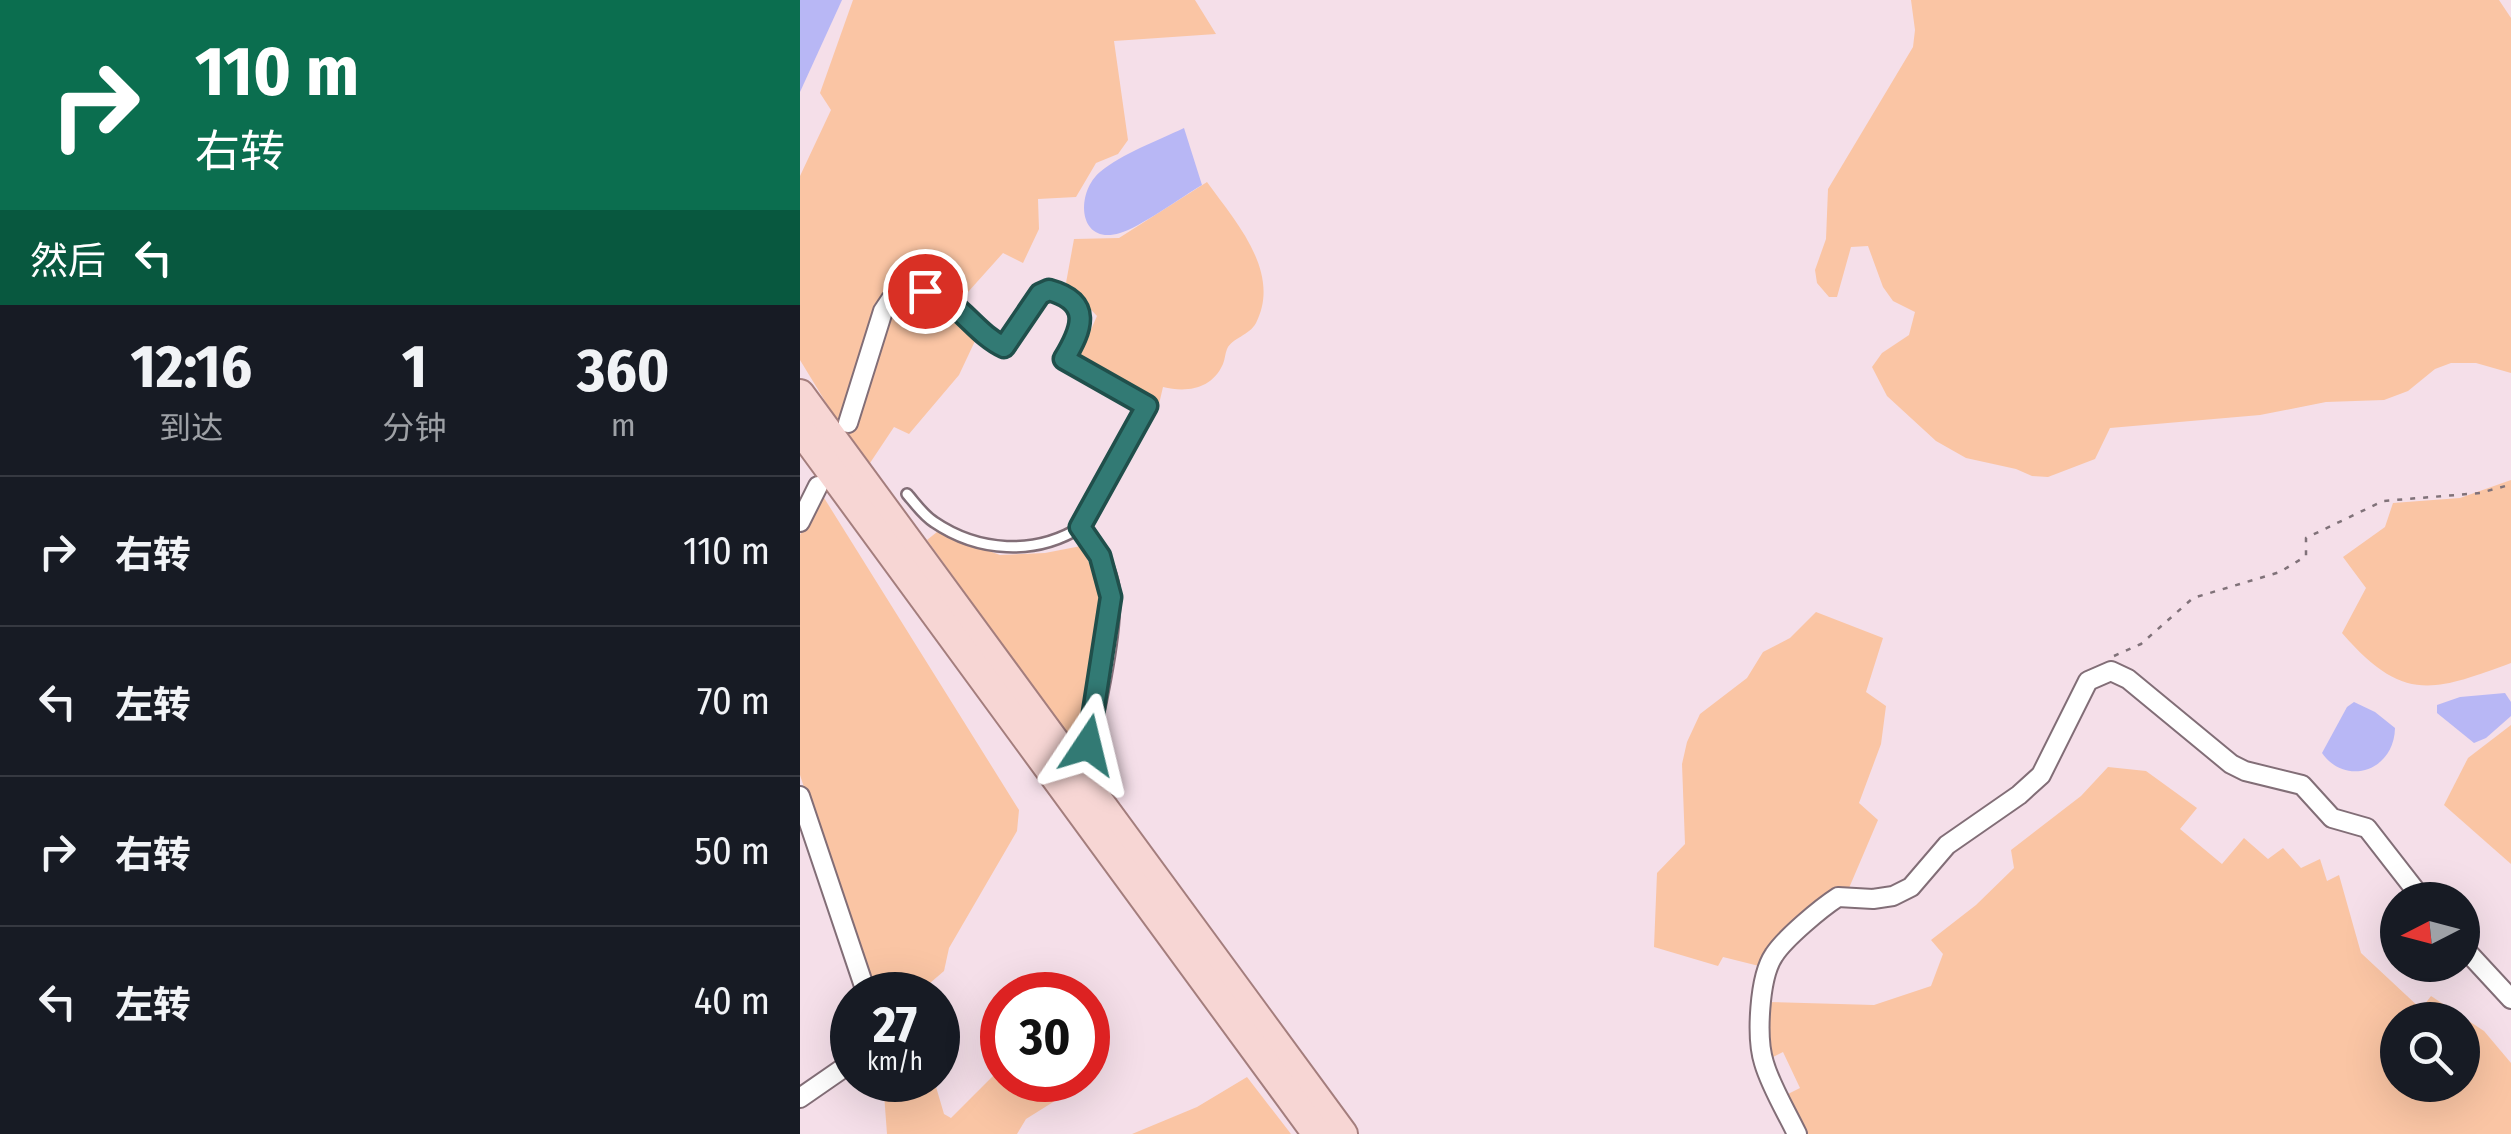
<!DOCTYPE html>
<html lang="zh">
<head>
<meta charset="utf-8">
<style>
  :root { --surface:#171b24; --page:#20242c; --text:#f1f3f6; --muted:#9ea1a6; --line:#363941 }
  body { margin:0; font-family:"Fira Sans Condensed","Noto Sans SC",sans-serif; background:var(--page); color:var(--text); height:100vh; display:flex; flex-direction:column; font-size:38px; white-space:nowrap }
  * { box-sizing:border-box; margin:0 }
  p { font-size:32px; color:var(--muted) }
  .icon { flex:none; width:55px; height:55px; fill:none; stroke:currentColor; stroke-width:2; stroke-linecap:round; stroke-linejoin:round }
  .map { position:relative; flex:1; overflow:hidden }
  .details { display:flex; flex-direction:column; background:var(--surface); width:800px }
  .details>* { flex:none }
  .guide { background:#0b6e4f; color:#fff; overflow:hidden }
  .needle { width:65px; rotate:264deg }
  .buttons { position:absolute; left:1580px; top:882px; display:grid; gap:20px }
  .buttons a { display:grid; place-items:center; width:100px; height:100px; border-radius:50%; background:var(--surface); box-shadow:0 10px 40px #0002; font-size:50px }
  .speed { position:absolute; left:30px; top:972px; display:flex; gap:20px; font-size:50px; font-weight:700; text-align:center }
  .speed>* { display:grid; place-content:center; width:130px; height:130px; border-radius:50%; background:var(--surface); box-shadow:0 10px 40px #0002; line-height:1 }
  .speed small { font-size:25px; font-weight:400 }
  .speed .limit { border:15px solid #d22; background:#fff; color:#111 }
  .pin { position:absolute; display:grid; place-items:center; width:85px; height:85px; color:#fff; margin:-42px; border:5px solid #fff; border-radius:50%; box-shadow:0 2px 10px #0007 }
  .me { position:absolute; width:110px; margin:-55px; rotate:10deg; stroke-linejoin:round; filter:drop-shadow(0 0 8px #0008) }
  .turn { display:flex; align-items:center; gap:35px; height:210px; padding:0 30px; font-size:45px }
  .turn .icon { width:130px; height:130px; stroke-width:2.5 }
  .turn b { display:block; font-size:70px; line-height:85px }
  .then { display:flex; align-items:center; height:95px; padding:0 30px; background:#0003; gap:20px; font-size:38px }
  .eta { display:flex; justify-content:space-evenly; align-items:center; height:170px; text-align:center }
  .eta b { font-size:60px; font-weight:700; line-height:70px }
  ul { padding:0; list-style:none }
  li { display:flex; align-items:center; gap:30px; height:150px; padding:0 30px; border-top:2px solid var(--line) }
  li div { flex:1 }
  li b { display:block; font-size:38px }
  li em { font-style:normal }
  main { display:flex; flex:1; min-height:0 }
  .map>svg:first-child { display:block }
  .green { fill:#fac5a4; fill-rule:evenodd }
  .water { fill:#b8b7f5 }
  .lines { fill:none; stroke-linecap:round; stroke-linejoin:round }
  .lane-casing { stroke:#826e77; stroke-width:14 }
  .street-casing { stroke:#826e77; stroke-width:22 }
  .primary-casing { stroke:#a47e7d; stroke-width:32 }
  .path { stroke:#807279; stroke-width:2.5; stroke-dasharray:5 8; stroke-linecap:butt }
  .lane { stroke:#fff; stroke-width:9 }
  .street { stroke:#fff; stroke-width:18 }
  .primary { stroke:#f7d6d4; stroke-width:28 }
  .route-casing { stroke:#204f4b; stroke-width:25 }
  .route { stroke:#327a74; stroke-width:18 }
</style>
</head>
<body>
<main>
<section class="details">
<div class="guide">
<div class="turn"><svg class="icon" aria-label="right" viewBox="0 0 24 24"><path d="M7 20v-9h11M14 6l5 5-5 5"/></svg><div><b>110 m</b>右转</div></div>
<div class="then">然后<svg class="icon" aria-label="left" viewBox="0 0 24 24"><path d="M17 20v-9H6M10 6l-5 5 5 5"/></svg></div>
</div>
<div class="eta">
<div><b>12:16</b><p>到达</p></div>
<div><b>1</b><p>分钟</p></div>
<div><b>360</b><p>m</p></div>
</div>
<ul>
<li><svg class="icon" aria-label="right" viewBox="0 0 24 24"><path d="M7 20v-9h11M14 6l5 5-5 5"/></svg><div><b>右转</b></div><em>110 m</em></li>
<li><svg class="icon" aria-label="left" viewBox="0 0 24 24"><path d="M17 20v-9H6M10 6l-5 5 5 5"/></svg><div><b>左转</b></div><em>70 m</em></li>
<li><svg class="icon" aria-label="right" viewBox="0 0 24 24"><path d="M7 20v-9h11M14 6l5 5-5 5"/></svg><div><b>右转</b></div><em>50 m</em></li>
<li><svg class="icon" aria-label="left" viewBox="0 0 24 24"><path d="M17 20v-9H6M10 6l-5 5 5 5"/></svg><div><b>左转</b></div><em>40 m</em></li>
</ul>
</section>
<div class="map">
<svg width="1711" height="1134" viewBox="0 0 1711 1134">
  <rect width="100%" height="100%" fill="#f5dfe9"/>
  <g class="green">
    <path d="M 53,0 L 395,0 L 416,34 L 314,41 L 328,140 L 318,154 L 296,163 L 276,197 L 238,199 L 239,229 L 223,263 L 203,253 L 151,311 L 175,341 L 159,375 L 109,434 L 94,427 L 70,463 L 28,406 L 0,360 L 0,176 L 31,110 L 20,93 Z"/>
    <path d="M 1111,0 L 1699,0 L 1711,18 L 1711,373 L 1676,363 L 1651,363 L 1635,369 L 1608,391 L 1584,400 L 1526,402 L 1460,415 L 1310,428 L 1295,459 L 1248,477 L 1232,476 L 1216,469 L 1166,458 L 1136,441 L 1087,396 L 1072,367 L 1082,353 L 1109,335 L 1115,312 L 1093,301 L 1083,287 L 1068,246 L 1051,247 L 1037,297 L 1029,297 L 1017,283 L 1015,270 L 1026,239 L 1028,189 L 1113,47 L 1115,30 Z"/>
    <path d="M 407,182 C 435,221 482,272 456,323 C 449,336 433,337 427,349 C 425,354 425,359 423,364 C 412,389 387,393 363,387 L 359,404 L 277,361 L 297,316 L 266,283 L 274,239 L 319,238 Z"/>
    <path d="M 1711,480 L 1711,663 C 1632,692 1603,703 1542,633 L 1566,588 L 1543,557 L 1585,527 L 1593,503 L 1660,498 Z"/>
    <path d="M 21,493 L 219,810 L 217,831 L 149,948 L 144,971 L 116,995 L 72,995 L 0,775 L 0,535 Z"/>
    <path d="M 137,532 L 200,555 L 245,553 L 281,546 C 287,560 296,575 300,590 C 311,628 287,691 278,730 L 267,734 L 127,540 Z"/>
    <path d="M 1016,612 L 1083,638 L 1066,692 L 1086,706 L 1081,744 L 1059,803 L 1078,820 L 1049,888 L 1024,901 L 963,967 L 923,957 L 918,966 L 854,947 L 857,873 L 885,844 L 882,764 L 887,742 L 900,714 L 947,678 L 963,652 L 990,638 Z"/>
    <path d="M 1711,725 L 1711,864 L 1644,805 L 1668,758 Z"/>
    <path d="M 1308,767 L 1346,771 L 1397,808 L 1380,829 L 1422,864 L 1444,838 L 1468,859 L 1483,848 L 1501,868 L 1520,859 L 1527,881 L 1539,875 L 1561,953 L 1621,1009 L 1631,996 L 1684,1031 L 1711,1063 L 1711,1134 L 1002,1134 L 984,1096 L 1000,1088 L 983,1052 L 967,1060 L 967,1002 L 1074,1005 L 1131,986 L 1143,954 L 1131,940 L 1176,905 L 1214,868 L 1211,850 L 1281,796 ZM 1598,1020 L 1662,1020 L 1662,1085 L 1598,1085 Z"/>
    <path d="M 202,1067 L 202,1080 L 282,1080 L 282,1084 L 226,1119 L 217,1134 L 87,1134 L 83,1080 L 134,1080 L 144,1114 L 151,1118 Z"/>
    <path d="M 447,1077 L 491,1134 L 332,1134 L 397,1107 Z"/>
  </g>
  <g class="water">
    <path d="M 0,0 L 42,0 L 0,92 Z"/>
    <path d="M 384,128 L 402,185 C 383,196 339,228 320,233 C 278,246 275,193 300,172 C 323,153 357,141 384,128 Z"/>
    <path d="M 1705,693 L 1711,702 L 1711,716 L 1686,738 L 1674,743 L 1637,713 L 1637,705 L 1660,697 Z"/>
    <path d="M 1554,702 L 1575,712 L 1595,728 C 1594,771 1546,787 1522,753 L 1547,707 Z"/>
  </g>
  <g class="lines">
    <g class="lane-casing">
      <path id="lane" d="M 107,494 C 115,503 123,515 134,522 C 178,552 235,556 281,527"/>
    </g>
    <g class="street-casing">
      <g id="street">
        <path d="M 48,423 L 83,311 L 91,299 C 162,278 152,321 204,347 L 240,294 L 249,290 C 293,301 281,330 264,359 L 347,406 L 281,527 C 293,545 304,561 309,583 C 317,621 291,736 278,776"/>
        <path d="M 0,522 L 18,486"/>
        <path d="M 0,796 L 67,995"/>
        <path d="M 1662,946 L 1711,999"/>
        <path d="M 0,1098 L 52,1062"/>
        <path d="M 997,1134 C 986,1111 971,1087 964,1063 C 956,1038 959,977 974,955 C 985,938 1021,908 1038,897 L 1073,899 L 1093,896 L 1111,887 L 1147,845 L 1219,795 L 1241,775 L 1288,681 L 1311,671 L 1328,679 L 1431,764 L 1445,771 L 1502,785 L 1532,818 L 1567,828 L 1623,900"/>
      </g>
    </g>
    <g class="primary-casing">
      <g id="primary">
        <path d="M 0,394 L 543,1134"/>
        <path d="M 0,429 L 517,1134"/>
      </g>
    </g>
    <path class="path" d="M 1314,656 L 1341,644 L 1393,598 L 1480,572 L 1506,556 L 1506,538 L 1583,501 L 1680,493 L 1709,485"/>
    <use href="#lane" class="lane"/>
    <use href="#street" class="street"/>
    <use href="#primary" class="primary"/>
  </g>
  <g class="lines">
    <g class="route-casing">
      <path id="route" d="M 125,291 C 159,299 174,333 204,347 L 240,294 L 249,290 C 293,302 282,329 264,359 L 347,406 L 280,527 L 300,556 L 311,597 L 288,745"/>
    </g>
    <use href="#route" class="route"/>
  </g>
</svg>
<div class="buttons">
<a><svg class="needle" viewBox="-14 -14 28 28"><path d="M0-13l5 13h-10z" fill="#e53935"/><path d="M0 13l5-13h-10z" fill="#9ea1a6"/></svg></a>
<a><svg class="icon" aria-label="search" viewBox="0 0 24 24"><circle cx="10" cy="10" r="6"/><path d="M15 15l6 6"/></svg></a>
</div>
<div class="speed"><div>27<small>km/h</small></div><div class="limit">30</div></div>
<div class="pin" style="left:125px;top:291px;background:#d93025"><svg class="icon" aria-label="arrive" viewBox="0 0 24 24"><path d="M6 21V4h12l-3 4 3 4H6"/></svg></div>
<svg class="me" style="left:288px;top:745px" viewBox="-20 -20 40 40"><path d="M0-17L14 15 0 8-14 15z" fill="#327a74" stroke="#fff" stroke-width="4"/></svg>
</div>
</main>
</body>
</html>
